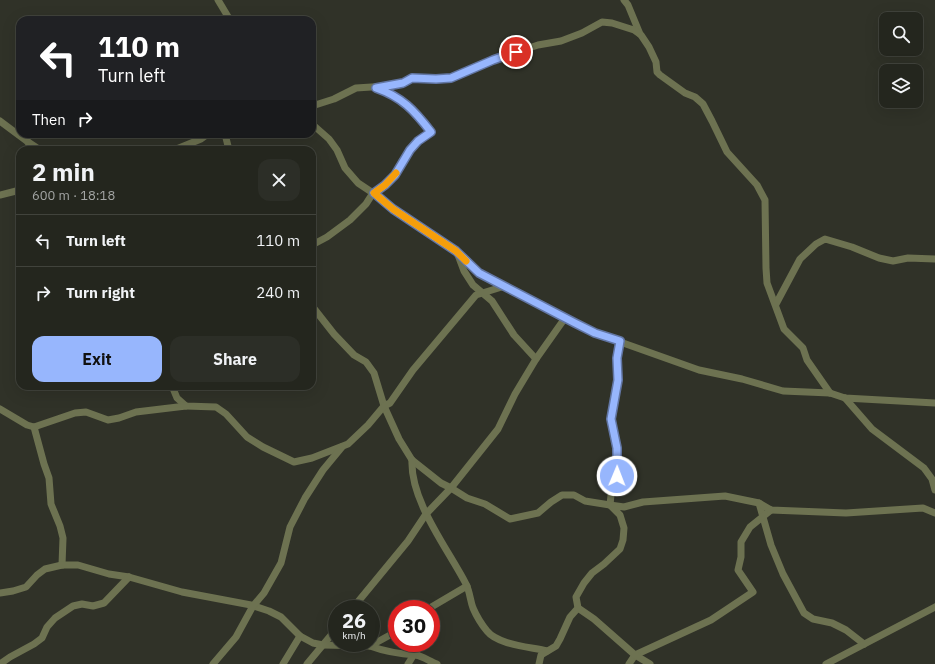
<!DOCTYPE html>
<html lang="en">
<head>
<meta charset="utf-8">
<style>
  :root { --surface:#24261e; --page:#2c2e27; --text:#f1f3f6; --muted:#a3a5a4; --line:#41433c; --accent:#97b6fd }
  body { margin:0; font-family:"IBM Plex Sans",sans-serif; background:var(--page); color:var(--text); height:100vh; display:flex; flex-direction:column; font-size:15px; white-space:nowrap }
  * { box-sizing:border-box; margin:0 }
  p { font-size:13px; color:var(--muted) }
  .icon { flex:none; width:22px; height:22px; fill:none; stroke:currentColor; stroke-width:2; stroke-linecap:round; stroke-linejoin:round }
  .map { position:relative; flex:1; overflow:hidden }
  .panel { position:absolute; left:16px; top:146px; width:300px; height:244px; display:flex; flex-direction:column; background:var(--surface); border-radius:12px; box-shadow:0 4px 16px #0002,0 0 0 1px var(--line) }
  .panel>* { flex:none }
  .top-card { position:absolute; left:16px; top:16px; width:300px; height:122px; border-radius:12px; box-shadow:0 4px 16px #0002,0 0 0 1px var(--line); background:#202124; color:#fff; overflow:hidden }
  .fabs { position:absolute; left:879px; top:12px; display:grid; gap:8px }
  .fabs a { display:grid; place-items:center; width:44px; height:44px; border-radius:8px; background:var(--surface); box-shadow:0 4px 16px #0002,0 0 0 1px var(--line); font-size:20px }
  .speed { position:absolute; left:328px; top:600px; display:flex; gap:8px; font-size:20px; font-weight:700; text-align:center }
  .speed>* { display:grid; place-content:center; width:52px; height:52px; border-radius:50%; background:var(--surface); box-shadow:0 4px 16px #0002,0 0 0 1px var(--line); line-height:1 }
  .speed small { font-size:10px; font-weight:400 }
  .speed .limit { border:6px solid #d22; background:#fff; color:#111 }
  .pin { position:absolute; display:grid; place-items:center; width:34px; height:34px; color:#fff; margin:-17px; border:2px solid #fff; border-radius:50%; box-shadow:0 1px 4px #0007 }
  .me { position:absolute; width:44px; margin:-22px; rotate:1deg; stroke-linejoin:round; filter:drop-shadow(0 0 3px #0008) }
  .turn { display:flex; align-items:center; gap:14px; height:84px; padding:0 16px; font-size:18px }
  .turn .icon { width:52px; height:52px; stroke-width:2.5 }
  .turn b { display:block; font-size:28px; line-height:34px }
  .then { display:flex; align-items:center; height:38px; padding:0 16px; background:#0003; gap:8px; font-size:15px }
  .round { display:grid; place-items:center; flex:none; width:42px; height:42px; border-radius:12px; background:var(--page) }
  .headline { display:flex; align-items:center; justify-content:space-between; height:68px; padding:0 16px }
  h1 { font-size:24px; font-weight:700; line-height:30px }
  .button { display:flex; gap:8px; margin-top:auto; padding:8px 16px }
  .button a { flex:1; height:46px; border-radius:12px; background:var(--accent); color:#111; font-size:16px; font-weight:700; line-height:46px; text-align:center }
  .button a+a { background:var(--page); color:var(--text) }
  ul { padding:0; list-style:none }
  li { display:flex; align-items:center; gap:12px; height:52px; padding:0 16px; border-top:1px solid var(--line) }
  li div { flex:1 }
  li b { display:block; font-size:15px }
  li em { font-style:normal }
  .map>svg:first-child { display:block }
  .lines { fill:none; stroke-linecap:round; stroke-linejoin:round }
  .street { stroke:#6d7251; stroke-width:7 }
  .route-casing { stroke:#6276a4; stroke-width:10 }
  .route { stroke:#97b6fd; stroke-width:7 }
  .slow { stroke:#f59e0b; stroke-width:7 }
</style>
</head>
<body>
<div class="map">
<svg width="935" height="664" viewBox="0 0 935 664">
  <rect width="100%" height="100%" fill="#303228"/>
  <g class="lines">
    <g class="street">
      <path d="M 218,0 L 230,20"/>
      <path d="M 624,0 L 628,5 L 640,34"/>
      <path d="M 312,106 L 334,99 L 356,88 L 387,86 L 403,83 L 412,78 L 422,78 L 436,79 L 451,78 L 493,60 L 538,45 L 561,41 L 582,33 L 602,22 L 612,23 L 634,30 L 641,35 L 649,47 L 656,62 L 657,72 L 660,75 L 685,93 L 695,97 L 703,104 L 712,121 L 727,152 L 757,185 L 765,200 L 766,268 L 767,283 L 784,329 L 803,348 L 807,360 L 830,393"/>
      <path d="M 0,121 L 28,142 L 31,150"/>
      <path d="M 312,124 L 329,139 L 337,150 L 345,168 L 358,183 L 373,193 L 393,209 L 456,251 L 479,273 L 595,333 L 699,370 L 742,379 L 783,391 L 830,393 L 845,398 L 935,403"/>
      <path d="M 225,134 L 229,150"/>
      <path d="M 28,142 L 40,150"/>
      <path d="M 174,150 L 201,139 L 208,134"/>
      <path d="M 0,195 L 20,190"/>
      <path d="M 312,245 L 327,237 L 350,220 L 366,204 L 373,193 L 385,185 L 395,175 L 402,161 L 418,141 L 431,131 C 416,112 402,97 379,89"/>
      <path d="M 458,255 L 464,271 L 473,285 L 492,301 L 514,335 L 536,359"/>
      <path d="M 776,304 L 800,259 L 816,244 L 825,239 L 852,247 L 879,258 L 893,261 L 908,258 L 935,259"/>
      <path d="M 312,306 L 334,334 L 354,355 L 366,362 L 374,373 L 384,406 L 399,439 L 412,460 L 441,483 L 451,488 L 467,498 L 485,504 L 510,519 L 538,513 L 551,502 L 562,495 L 574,495 L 585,501 L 610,505 L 611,495 L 617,476 L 617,448 L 611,419 L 618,380 L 617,358 L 620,341"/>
      <path d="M 172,386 L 177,398 L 186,406 L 216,407 L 226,414 L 247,437 L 263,447 L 294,462 L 312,458 L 348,444 L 368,425 L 384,406 L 390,403 L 413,370 L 476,295 L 505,286"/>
      <path d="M 845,398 L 872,429 L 924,468 L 932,479 L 935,490"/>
      <path d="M 0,409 L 27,425 L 34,427 L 75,413 L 86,412 L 108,420 L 119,418 L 136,412 L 186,406"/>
      <path d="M 34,427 L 44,464 L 49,478 L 51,504 L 60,526 L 63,538 L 62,565"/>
      <path d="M 412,460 C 410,501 448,549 466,584 C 470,592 470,600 473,608 C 476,615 482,625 487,631 C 498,645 531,647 547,651"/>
      <path d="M 759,503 L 771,545 L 783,574 L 804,613 L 813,619 L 832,623 L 846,630 L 864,644"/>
      <path d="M 0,593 L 13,591 L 26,587 L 37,575 L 45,569 L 62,565 L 78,565 L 109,574 L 129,577 L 182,592 L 251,605 L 269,611 L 281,617 L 300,636 L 313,643 L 323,645 L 370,646 L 390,635 L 397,629"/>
      <path d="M 352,609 L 408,541 L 426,514 L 451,488 L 498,429 L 515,394 L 536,359 L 565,318"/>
      <path d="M 428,609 L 467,586"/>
      <path d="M 414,643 L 417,655"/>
      <path d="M 370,646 C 386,652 400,654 416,655 C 422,656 431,662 437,664"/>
      <path d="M 0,664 L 10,657 L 34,644 L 42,638 L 47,627 L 55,618 L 73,606 L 82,604 L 93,606 L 104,603 L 129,577"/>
      <path d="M 213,664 L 236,637 L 253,606 L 264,593 L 281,563 L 290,527 L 305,498 L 323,470 L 342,447"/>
      <path d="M 283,664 L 300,636"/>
      <path d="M 307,664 L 337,628"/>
      <path d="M 408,664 L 413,656"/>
      <path d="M 539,664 L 541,655 L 556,646 L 560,639 L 570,617 L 578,608"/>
      <path d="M 629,664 L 635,655 L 711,620 L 753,592 L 738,570 L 741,557 L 741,542 L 750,527 L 771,510"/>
      <path d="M 650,664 L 635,655 L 594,619 L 578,608 L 576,597 L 584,583 L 592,573 L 604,564 L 620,549 L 623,540 L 624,528 L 620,515 L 610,505 L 624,507 L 643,502 L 725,496 L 759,503 L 771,510 L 846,513 L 923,508 L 935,513"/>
      <path d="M 826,664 L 935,607"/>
    </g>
  </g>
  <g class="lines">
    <g class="route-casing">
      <path id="route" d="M 516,52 L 493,60 L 451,78 L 436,79 L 412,78 L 403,83 L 376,88 C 402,97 414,110 431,132 L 418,141 L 410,150 L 395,175 L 385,185 L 374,193 L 393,209 L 456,251 L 479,273 L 575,323 L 595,333 L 620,341 L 617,358 L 618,380 L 611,419 L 617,448 L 617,476"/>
    </g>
    <use href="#route" class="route"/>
    <path class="slow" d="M 396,173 L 385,185 L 374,193 L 393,209 L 456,251 L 466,261"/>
  </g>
</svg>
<div class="fabs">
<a><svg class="icon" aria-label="search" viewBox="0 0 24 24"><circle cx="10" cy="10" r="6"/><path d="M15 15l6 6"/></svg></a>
<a><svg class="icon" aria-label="layers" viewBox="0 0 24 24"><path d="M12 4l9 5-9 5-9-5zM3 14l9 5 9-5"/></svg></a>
</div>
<div class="speed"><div>26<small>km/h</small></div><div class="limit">30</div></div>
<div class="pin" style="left:516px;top:52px;background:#d93025"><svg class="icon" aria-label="arrive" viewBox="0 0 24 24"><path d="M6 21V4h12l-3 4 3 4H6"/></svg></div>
<svg class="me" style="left:617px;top:476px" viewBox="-20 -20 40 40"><circle r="17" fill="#97b6fd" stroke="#fff" stroke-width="3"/><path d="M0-11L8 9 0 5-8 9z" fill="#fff"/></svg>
<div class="top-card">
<div class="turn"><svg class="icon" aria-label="left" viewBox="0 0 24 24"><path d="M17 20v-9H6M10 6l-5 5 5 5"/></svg><div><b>110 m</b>Turn left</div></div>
<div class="then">Then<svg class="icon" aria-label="right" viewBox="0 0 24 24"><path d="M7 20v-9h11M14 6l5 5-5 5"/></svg></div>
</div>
<section class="panel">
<div class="headline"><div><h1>2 min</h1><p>600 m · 18:18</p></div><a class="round"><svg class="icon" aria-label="close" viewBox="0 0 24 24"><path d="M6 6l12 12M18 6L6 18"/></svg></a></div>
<ul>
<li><svg class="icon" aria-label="left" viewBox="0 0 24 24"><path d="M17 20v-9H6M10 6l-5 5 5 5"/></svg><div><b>Turn left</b></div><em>110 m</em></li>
<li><svg class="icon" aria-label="right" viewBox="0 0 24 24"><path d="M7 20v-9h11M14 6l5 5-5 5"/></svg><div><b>Turn right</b></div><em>240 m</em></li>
</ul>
<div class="button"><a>Exit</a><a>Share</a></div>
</section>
</div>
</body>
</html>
